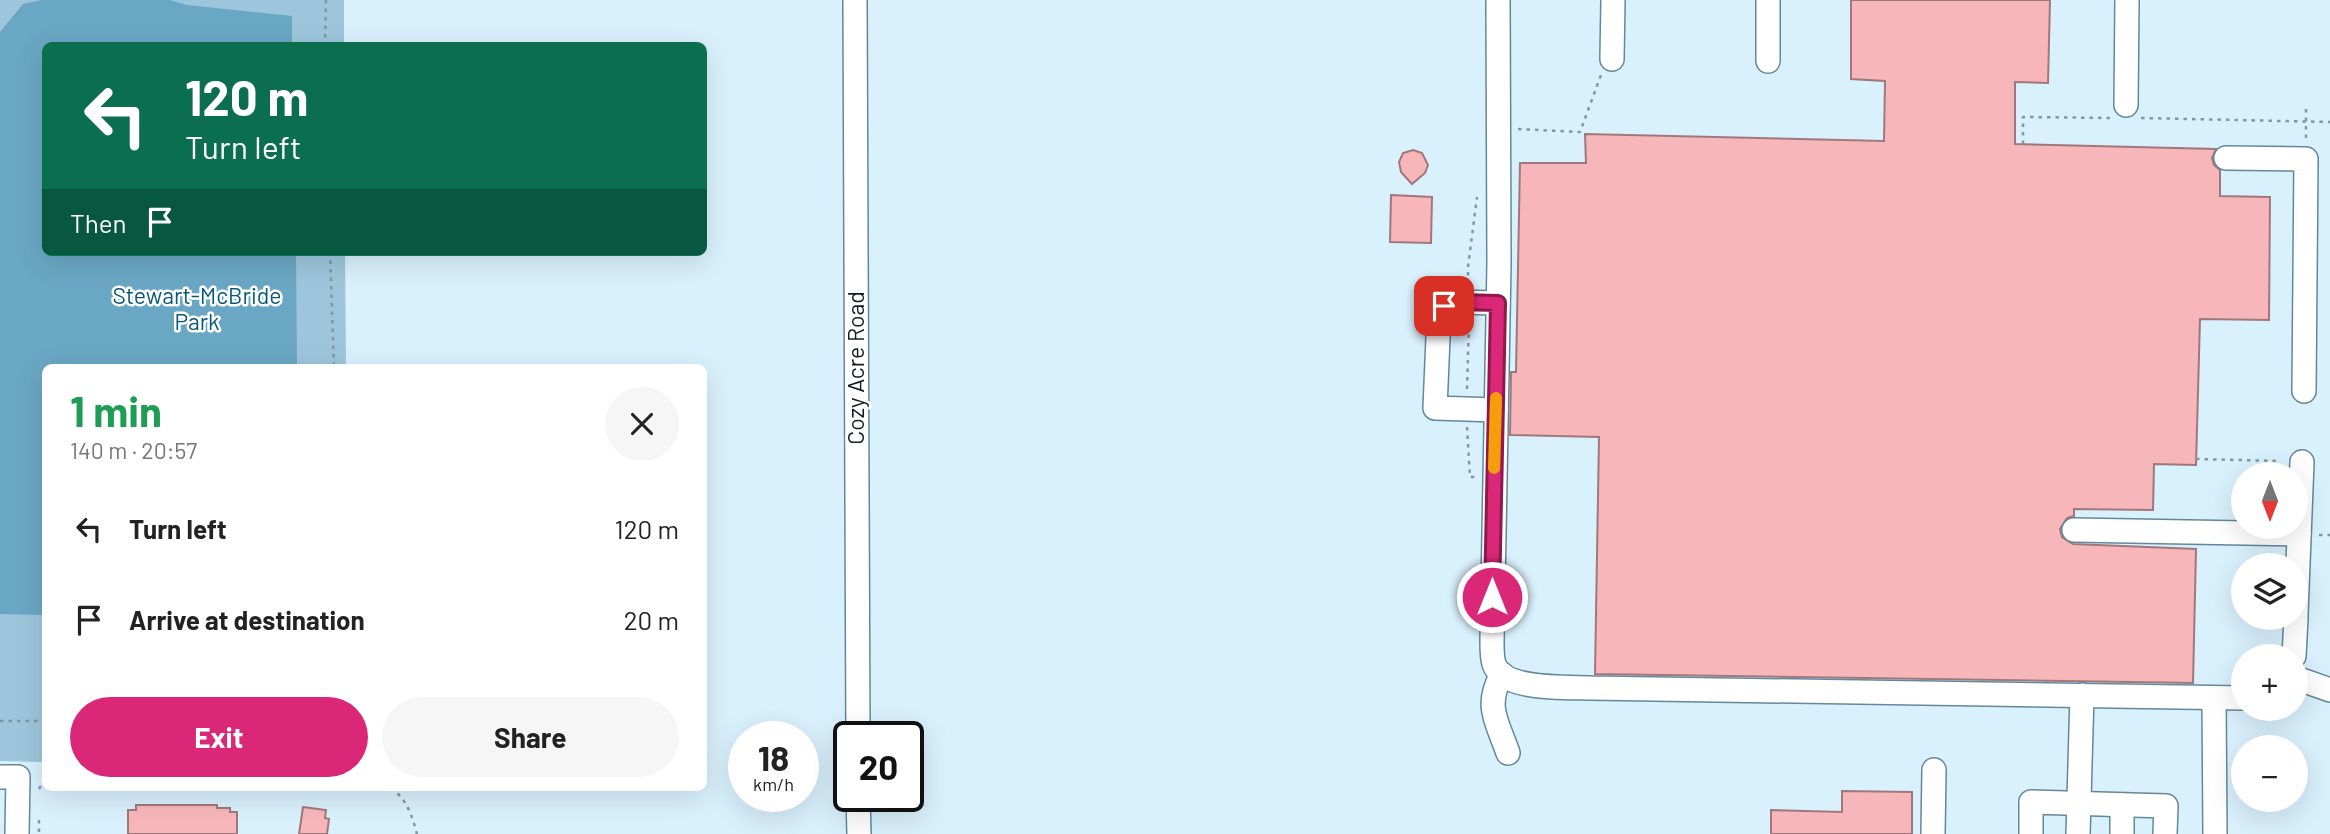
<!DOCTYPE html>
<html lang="en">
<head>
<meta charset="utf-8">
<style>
  :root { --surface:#fff; --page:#f6f6f6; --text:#222; --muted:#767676; --accent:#db2777 }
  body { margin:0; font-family:Barlow,sans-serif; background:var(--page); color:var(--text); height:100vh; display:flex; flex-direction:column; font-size:26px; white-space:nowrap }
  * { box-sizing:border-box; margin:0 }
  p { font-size:23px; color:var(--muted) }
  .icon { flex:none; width:38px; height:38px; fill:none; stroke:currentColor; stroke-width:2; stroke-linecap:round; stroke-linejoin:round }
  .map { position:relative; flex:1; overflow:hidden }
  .details { position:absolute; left:42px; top:364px; width:665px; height:427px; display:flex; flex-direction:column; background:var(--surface); border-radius:10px; box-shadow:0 7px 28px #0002 }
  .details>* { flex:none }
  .top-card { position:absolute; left:42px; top:42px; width:665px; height:214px; border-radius:10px; box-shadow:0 7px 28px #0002; background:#0b6e4f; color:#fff; overflow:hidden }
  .needle { width:46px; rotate:180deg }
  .buttons { position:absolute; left:2231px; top:462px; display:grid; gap:14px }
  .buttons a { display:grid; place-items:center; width:77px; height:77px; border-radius:50%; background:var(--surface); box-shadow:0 7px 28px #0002; font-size:35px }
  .speed { position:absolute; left:728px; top:721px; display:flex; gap:14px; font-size:35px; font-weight:700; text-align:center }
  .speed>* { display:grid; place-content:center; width:91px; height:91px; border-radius:50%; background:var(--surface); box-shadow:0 7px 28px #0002; line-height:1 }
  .speed small { font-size:18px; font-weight:400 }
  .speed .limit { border:4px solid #111; border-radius:10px; background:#fff; color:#111 }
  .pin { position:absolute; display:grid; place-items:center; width:60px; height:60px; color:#fff; margin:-30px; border-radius:14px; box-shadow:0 4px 10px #0006 }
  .me { position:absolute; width:77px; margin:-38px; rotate:0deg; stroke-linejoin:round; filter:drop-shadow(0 0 5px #0008) }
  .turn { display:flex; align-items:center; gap:24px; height:147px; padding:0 28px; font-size:32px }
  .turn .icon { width:91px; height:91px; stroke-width:2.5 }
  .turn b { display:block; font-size:49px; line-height:60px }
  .then { display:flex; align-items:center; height:66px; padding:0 28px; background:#0003; gap:14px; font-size:26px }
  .round { display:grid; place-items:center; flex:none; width:74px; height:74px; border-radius:37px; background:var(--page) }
  .headline { display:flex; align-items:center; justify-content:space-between; height:119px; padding:0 28px }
  h1 { font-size:42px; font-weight:700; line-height:52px; color:#1e9e55 }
  .button { display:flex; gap:14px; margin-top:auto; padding:14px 28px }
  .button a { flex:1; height:80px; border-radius:42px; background:var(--accent); color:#fff; font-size:28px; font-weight:700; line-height:80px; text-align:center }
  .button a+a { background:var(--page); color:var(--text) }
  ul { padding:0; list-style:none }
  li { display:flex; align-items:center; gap:21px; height:91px; padding:0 28px }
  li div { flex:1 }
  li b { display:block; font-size:26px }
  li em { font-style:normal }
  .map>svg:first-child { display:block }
  .green { fill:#9dc6dc }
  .water { fill:#6aa7c4 }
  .building { fill:#f7b6ba; stroke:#a0787b; stroke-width:2 }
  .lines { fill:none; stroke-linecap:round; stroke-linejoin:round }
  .minor-casing { stroke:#64889a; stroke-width:26 }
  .path { stroke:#8396a1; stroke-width:2.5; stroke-dasharray:3.5 5; stroke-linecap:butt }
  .minor { stroke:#fff; stroke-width:23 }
  .route-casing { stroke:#8e194d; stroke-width:18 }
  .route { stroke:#db2777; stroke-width:12 }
  .slow { stroke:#f59e0b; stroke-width:12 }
  .labels { text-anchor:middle; stroke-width:5; stroke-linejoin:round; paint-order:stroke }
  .park-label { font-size:23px; fill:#065977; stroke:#fff }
  .street-label { font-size:23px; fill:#0f1e25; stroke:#fff }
</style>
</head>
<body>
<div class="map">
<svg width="2330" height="834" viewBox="0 0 2330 834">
  <rect width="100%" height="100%" fill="#d9f0fd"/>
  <path class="green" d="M 0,0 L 344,0 L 344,45 L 46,46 L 46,252 L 345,252 L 346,367 L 46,368 L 45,762 L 0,761 Z"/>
  <path class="water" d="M 42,0 L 170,0 L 187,5 L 292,16 L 292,45 L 46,46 L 46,252 L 296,252 L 297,367 L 46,368 L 45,615 L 0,614 L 0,32 L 23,4 Z"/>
  <g class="building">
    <path d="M 1851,0 L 2050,0 L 2048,83 L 2015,82 L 2015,144 L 2216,149 L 2212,158 L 2214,165 L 2220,170 L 2220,196 L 2270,197 L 2269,320 L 2200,319 L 2196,465 L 2154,464 L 2153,510 L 2074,509 L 2074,516 L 2067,518 L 2060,529 L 2062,537 L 2073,544 L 2196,549 L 2193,683 L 1595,674 L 1599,437 L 1510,435 L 1511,372 L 1516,372 L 1520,163 L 1586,163 L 1585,134 L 1884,141 L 1885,81 L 1851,79 Z"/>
    <path d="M 1413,150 L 1422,153 L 1428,165 L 1425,173 L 1412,184 L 1401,172 L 1399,162 L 1403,153 Z"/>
    <path d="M 1391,195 L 1432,197 L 1431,243 L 1390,242 Z"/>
    <path d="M 1842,791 L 1912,792 L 1912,834 L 1771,834 L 1771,810 L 1842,812 Z"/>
    <path d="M 136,805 L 217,805 L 217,808 L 230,808 L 230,812 L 237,812 L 237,834 L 128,834 L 128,810 L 136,810 Z"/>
    <path d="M 303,807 L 326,810 L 325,818 L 329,819 L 327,834 L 299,834 Z"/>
  </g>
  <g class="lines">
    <g class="minor-casing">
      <g id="minor">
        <path d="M 855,0 L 858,737"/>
        <path d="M 1498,0 L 1499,263 L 1492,642 C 1492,649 1492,658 1494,664 C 1503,691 1568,687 1591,688 L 2244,698"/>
        <path d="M 1612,59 L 1613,0"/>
        <path d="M 1768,61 L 1768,0"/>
        <path d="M 2126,105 L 2127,0"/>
        <path d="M 2226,158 L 2306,159 L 2304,391"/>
        <path d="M 1496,410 L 1435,408 L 1439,314 L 1444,306 L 1457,302 L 1498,303"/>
        <path d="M 2074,530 L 2299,534"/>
        <path d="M 2296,614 L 2302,462"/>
        <path d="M 2294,656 L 2296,618"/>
        <path d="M 1502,674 C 1484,706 1497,721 1508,753"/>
        <path d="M 2296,678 L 2330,690"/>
        <path d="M 2214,698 L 2215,834"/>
        <path d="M 0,777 L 18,777 L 17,834"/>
        <path d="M 858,796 L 859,834"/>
        <path d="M 1933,834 L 1934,770"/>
        <path d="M 2031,834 L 2031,802 L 2166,806 L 2165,834"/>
        <path d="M 2078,834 L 2082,695"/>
        <path d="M 2122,834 L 2122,805"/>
      </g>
    </g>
    <g class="path">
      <path d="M 325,46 L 326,0"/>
      <path d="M 2141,118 L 2330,122"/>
      <path d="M 1518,129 L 1580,132 L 1601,75"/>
      <path d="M 2306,138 L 2306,108"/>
      <path d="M 2023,144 L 2023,117 L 2110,118"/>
      <path d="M 330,252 L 334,368"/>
      <path d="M 1468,284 L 1468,267 L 1477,197"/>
      <path d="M 1467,389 L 1469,322"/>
      <path d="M 1467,427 L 1470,477 L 1477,477"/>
      <path d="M 2196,459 L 2281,461"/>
      <path d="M 2319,535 L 2330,535"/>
      <path d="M 0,721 L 46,721"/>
      <path d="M 391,788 C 407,799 412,816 417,834"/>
      <path d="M 39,789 L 46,777"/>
      <path d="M 39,820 L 39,834"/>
    </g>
    <use href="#minor" class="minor"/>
  </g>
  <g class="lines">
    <g class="route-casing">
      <path id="route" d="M 1444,306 L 1457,302 L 1498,303 L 1492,597"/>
    </g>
    <use href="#route" class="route"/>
    <path class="slow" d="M 1494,468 L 1496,398"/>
  </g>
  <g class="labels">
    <g class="park-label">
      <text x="197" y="304">Stewart-McBride<tspan x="197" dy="26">Park</tspan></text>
    </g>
    <g class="street-label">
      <text transform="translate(856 368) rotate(-90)" y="8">Cozy Acre Road</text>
    </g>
  </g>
</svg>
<div class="buttons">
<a><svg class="needle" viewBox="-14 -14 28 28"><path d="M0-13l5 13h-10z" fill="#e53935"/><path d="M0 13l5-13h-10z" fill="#767676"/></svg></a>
<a><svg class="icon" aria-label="layers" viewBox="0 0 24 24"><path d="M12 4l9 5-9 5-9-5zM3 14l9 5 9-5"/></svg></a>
<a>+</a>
<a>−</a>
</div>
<div class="speed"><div>18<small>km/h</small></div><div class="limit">20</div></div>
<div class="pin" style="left:1444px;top:306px;background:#d93025"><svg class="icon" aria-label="arrive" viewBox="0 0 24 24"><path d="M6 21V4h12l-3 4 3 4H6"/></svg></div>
<svg class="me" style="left:1492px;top:597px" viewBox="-20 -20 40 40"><circle r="17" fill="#db2777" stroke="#fff" stroke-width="3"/><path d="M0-11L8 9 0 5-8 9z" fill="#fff"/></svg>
<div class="top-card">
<div class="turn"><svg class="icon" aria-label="left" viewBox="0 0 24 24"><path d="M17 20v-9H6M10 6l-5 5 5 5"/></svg><div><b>120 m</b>Turn left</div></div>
<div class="then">Then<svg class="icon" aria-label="arrive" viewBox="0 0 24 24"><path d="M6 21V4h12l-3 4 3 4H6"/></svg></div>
</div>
<section class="details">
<div class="headline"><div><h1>1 min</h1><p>140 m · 20:57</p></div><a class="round"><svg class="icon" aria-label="close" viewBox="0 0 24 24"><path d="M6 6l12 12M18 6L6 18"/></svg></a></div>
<ul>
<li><svg class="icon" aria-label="left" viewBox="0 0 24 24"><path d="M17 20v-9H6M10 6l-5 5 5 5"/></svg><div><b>Turn left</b></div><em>120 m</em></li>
<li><svg class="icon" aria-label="arrive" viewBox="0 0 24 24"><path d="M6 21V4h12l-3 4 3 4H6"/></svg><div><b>Arrive at destination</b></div><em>20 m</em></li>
</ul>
<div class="button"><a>Exit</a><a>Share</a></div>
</section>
</div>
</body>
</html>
